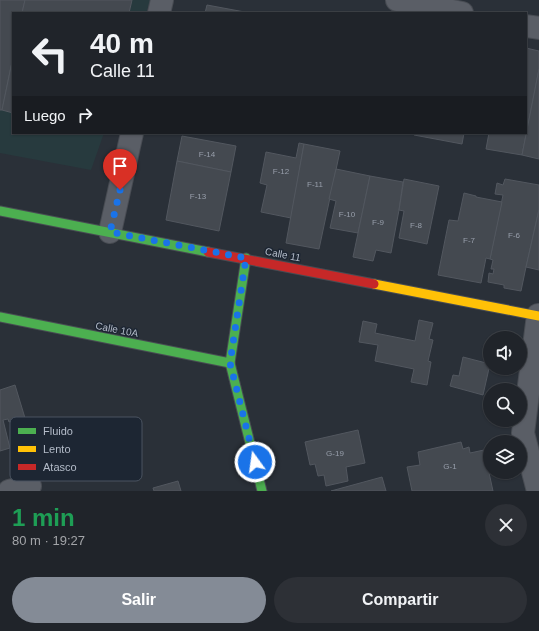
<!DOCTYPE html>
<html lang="es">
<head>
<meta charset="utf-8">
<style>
  :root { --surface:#20242a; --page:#2d3036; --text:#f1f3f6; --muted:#a2a4a8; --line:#3d4147; --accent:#848b96 }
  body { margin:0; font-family:Arial,sans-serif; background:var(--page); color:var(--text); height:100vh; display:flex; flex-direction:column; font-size:15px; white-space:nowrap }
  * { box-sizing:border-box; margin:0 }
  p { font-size:13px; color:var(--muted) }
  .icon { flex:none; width:22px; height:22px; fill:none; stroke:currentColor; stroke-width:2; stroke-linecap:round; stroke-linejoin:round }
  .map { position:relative; height:491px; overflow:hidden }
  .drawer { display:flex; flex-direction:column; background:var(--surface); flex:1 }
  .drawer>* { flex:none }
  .banner { position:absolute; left:12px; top:12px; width:515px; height:122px; border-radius:0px; box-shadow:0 1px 3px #0004,0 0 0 1px var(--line); background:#20242a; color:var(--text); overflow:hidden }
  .buttons { position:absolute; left:483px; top:331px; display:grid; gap:8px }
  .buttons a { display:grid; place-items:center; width:44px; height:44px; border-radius:50%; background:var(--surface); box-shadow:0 1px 3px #0004,0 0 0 1px var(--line); font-size:20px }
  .pin { position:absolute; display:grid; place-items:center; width:34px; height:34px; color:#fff; margin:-41px -17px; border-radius:50% 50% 50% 0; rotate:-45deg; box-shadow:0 0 4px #0007 }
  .pin .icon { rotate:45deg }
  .me { position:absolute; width:44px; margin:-22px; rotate:346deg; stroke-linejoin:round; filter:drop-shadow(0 0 3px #0008) }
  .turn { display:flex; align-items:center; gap:14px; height:84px; padding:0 12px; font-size:18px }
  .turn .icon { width:52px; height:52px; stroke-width:2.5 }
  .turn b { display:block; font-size:28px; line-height:34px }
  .then { display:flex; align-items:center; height:38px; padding:0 12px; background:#0003; gap:8px; font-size:15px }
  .round { display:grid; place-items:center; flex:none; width:42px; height:42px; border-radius:21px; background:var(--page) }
  .overview { display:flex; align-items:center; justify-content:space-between; height:68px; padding:0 12px }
  h1 { font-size:24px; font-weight:700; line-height:30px; color:#1e9e55 }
  .button { display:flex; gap:8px; margin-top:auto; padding:8px 12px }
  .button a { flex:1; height:46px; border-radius:24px; background:var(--accent); color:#fff; font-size:16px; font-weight:700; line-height:46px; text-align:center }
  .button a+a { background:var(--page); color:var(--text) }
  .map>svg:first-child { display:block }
  .green { fill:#273a3e }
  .building { fill:#444950; stroke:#52575f }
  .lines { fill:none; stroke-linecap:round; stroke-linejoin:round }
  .street-casing { stroke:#484c53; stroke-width:24 }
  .fast-casing { stroke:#484c53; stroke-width:11 }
  .slow-casing { stroke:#484c53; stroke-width:11 }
  .jam-casing { stroke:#484c53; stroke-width:11 }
  .street { stroke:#5a5e66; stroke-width:22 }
  .fast { stroke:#4caf50; stroke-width:9 }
  .slow { stroke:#ffc107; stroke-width:9 }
  .jam { stroke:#c62828; stroke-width:9 }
  .route { stroke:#1a73e8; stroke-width:7; stroke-dasharray:0 12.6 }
  .labels { text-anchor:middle; stroke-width:3; stroke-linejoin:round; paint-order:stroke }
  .number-label { font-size:8px; fill:#989fab }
  .street-label { font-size:10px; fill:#b4bcc9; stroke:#1d2633 }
  .key { fill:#1d2633; stroke:#4a5360; stroke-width:1 }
  .key-label { font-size:11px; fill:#b4bcc9 }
</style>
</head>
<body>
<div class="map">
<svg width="539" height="491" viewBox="0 0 539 491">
  <rect width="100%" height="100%" fill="#2a3038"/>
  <path class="green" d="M 0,0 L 151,0 L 146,13 L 13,13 L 13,133 L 104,133 L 91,170 L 0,153 Z"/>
  <g class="building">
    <path d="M 0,0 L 25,0 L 22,13 L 13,13 L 13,57 L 2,110 L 0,110 Z"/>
    <path d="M 25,0 L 132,0 L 129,13 L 22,13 Z"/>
    <path d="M 207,5 L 250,13 L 205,13 Z"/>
    <path d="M 526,48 L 539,51 L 539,69 L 522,155 L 486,149 L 489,133 L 526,133 Z"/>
    <path d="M 13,57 L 13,113 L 2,110 Z"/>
    <path d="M 539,69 L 539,159 L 522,155 Z"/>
    <path d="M 414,133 L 464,133 L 462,144 L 414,135 Z"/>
    <path d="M 182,136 L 236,146 L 231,172 L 177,161 Z"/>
    <path d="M 299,143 L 304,144 L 291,218 L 261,212 L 267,185 L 260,183 L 266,152 L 296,158 Z"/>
    <path d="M 304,144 L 340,151 L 319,249 L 286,243 Z"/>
    <path d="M 177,161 L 231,172 L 219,231 L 166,220 Z"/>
    <path d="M 336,169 L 370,176 L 358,233 L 330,228 L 336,201 L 329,199 Z"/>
    <path d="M 370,176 L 403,182 L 399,210 L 391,253 L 376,250 L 373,261 L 353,257 Z"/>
    <path d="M 404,179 L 439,186 L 427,244 L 399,238 L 404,211 L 399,210 Z"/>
    <path d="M 505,179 L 539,185 L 539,209 L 526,267 L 521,291 L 504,288 L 504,285 L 488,282 L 489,273 L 493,274 L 494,269 L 491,269 L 493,260 L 490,259 L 503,195 L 495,194 L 497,183 L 503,185 Z"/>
    <path d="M 464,193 L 476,196 L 476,197 L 502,202 L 490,259 L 486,258 L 481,283 L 438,275 L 449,220 L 458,221 Z"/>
    <path d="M 539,210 L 539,270 L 526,267 Z"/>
    <path d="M 419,320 L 433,323 L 429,339 L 433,340 L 428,361 L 431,362 L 427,385 L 411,382 L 414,369 L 375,361 L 378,345 L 359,342 L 363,321 L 377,324 L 375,333 L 415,341 Z"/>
    <path d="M 463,357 L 490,364 L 483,395 L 450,386 L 453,375 L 459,376 Z"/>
    <path d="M 15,385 L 25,418 L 9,422 L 8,419 L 3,420 L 10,448 L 0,451 L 0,390 Z"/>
    <path d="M 358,430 L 365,463 L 346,467 L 348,481 L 326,486 L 324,475 L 318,476 L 315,464 L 310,465 L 305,442 Z"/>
    <path d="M 461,442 L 463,449 L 469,447 L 470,453 L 484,450 L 493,491 L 412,491 L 407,467 L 420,465 L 418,452 Z"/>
    <path d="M 382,477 L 386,491 L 331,491 Z"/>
    <path d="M 178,481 L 181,491 L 154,491 L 153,488 Z"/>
  </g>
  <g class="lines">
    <g class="street-casing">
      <g id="street">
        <path d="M 397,0 L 462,13"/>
        <path d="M 159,13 L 162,0"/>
        <path d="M 526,26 L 539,28"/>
        <path d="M 110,232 L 132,133"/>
        <path d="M 538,315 L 523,433 L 538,491"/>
        <path d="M 9,491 L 30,486"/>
      </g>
    </g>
    <g class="fast-casing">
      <g id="fast">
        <path d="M 0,211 L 208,252"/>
        <path d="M 246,258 L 230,363 L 262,491"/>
        <path d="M 0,317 L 230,363"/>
      </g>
    </g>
    <g class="slow-casing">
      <path id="slow" d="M 374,284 L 539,316"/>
    </g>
    <g class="jam-casing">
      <path id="jam" d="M 208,252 L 374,284"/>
    </g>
    <use href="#street" class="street"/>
    <use href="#fast" class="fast"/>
    <use href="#slow" class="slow"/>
    <use href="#jam" class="jam"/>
  </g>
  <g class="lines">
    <path class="route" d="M 120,190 L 110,232 L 246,258 L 230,363 L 255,462"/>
  </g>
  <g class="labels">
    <g class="number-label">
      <text x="207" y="157">F-14</text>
      <text x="281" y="174">F-12</text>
      <text x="315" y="187">F-11</text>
      <text x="198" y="199">F-13</text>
      <text x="347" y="217">F-10</text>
      <text x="378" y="225">F-9</text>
      <text x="416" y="228">F-8</text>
      <text x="514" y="238">F-6</text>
      <text x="469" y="243">F-7</text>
      <text x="335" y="456">G-19</text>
      <text x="450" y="469">G-1</text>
    </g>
    <g class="street-label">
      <text transform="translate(283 254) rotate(11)" y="4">Calle 11</text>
      <text transform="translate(117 329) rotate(11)" y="4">Calle 10A</text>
    </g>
  </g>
  <rect x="10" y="417" width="132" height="64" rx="6" class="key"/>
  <rect x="18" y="428" width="18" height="6" fill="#4caf50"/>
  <rect x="18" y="446" width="18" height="6" fill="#ffc107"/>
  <rect x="18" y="464" width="18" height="6" fill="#c62828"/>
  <g class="key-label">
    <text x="43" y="435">Fluido</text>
    <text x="43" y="453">Lento</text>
    <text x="43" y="471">Atasco</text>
  </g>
</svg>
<div class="buttons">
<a><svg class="icon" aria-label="sound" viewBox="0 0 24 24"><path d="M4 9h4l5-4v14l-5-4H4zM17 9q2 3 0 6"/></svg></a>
<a><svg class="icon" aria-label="search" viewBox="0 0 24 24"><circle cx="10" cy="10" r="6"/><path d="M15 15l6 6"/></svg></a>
<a><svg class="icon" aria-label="layers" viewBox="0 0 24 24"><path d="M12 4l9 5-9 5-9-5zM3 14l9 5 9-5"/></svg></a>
</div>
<div class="pin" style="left:120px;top:190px;background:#d93025"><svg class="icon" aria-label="arrive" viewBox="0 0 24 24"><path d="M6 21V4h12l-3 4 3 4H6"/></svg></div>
<svg class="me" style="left:255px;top:462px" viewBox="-20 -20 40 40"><circle r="17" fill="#1a73e8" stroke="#fff" stroke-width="3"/><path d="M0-11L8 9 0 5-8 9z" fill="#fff"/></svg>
<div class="banner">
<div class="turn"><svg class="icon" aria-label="left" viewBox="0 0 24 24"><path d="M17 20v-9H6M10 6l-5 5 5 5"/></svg><div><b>40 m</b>Calle 11</div></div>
<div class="then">Luego<svg class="icon" aria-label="right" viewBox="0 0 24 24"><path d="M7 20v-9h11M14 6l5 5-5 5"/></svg></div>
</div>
</div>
<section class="drawer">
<div class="overview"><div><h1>1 min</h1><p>80 m · 19:27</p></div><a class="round"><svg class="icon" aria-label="close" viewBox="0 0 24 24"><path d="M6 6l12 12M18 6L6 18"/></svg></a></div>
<div class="button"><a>Salir</a><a>Compartir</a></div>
</section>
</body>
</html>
